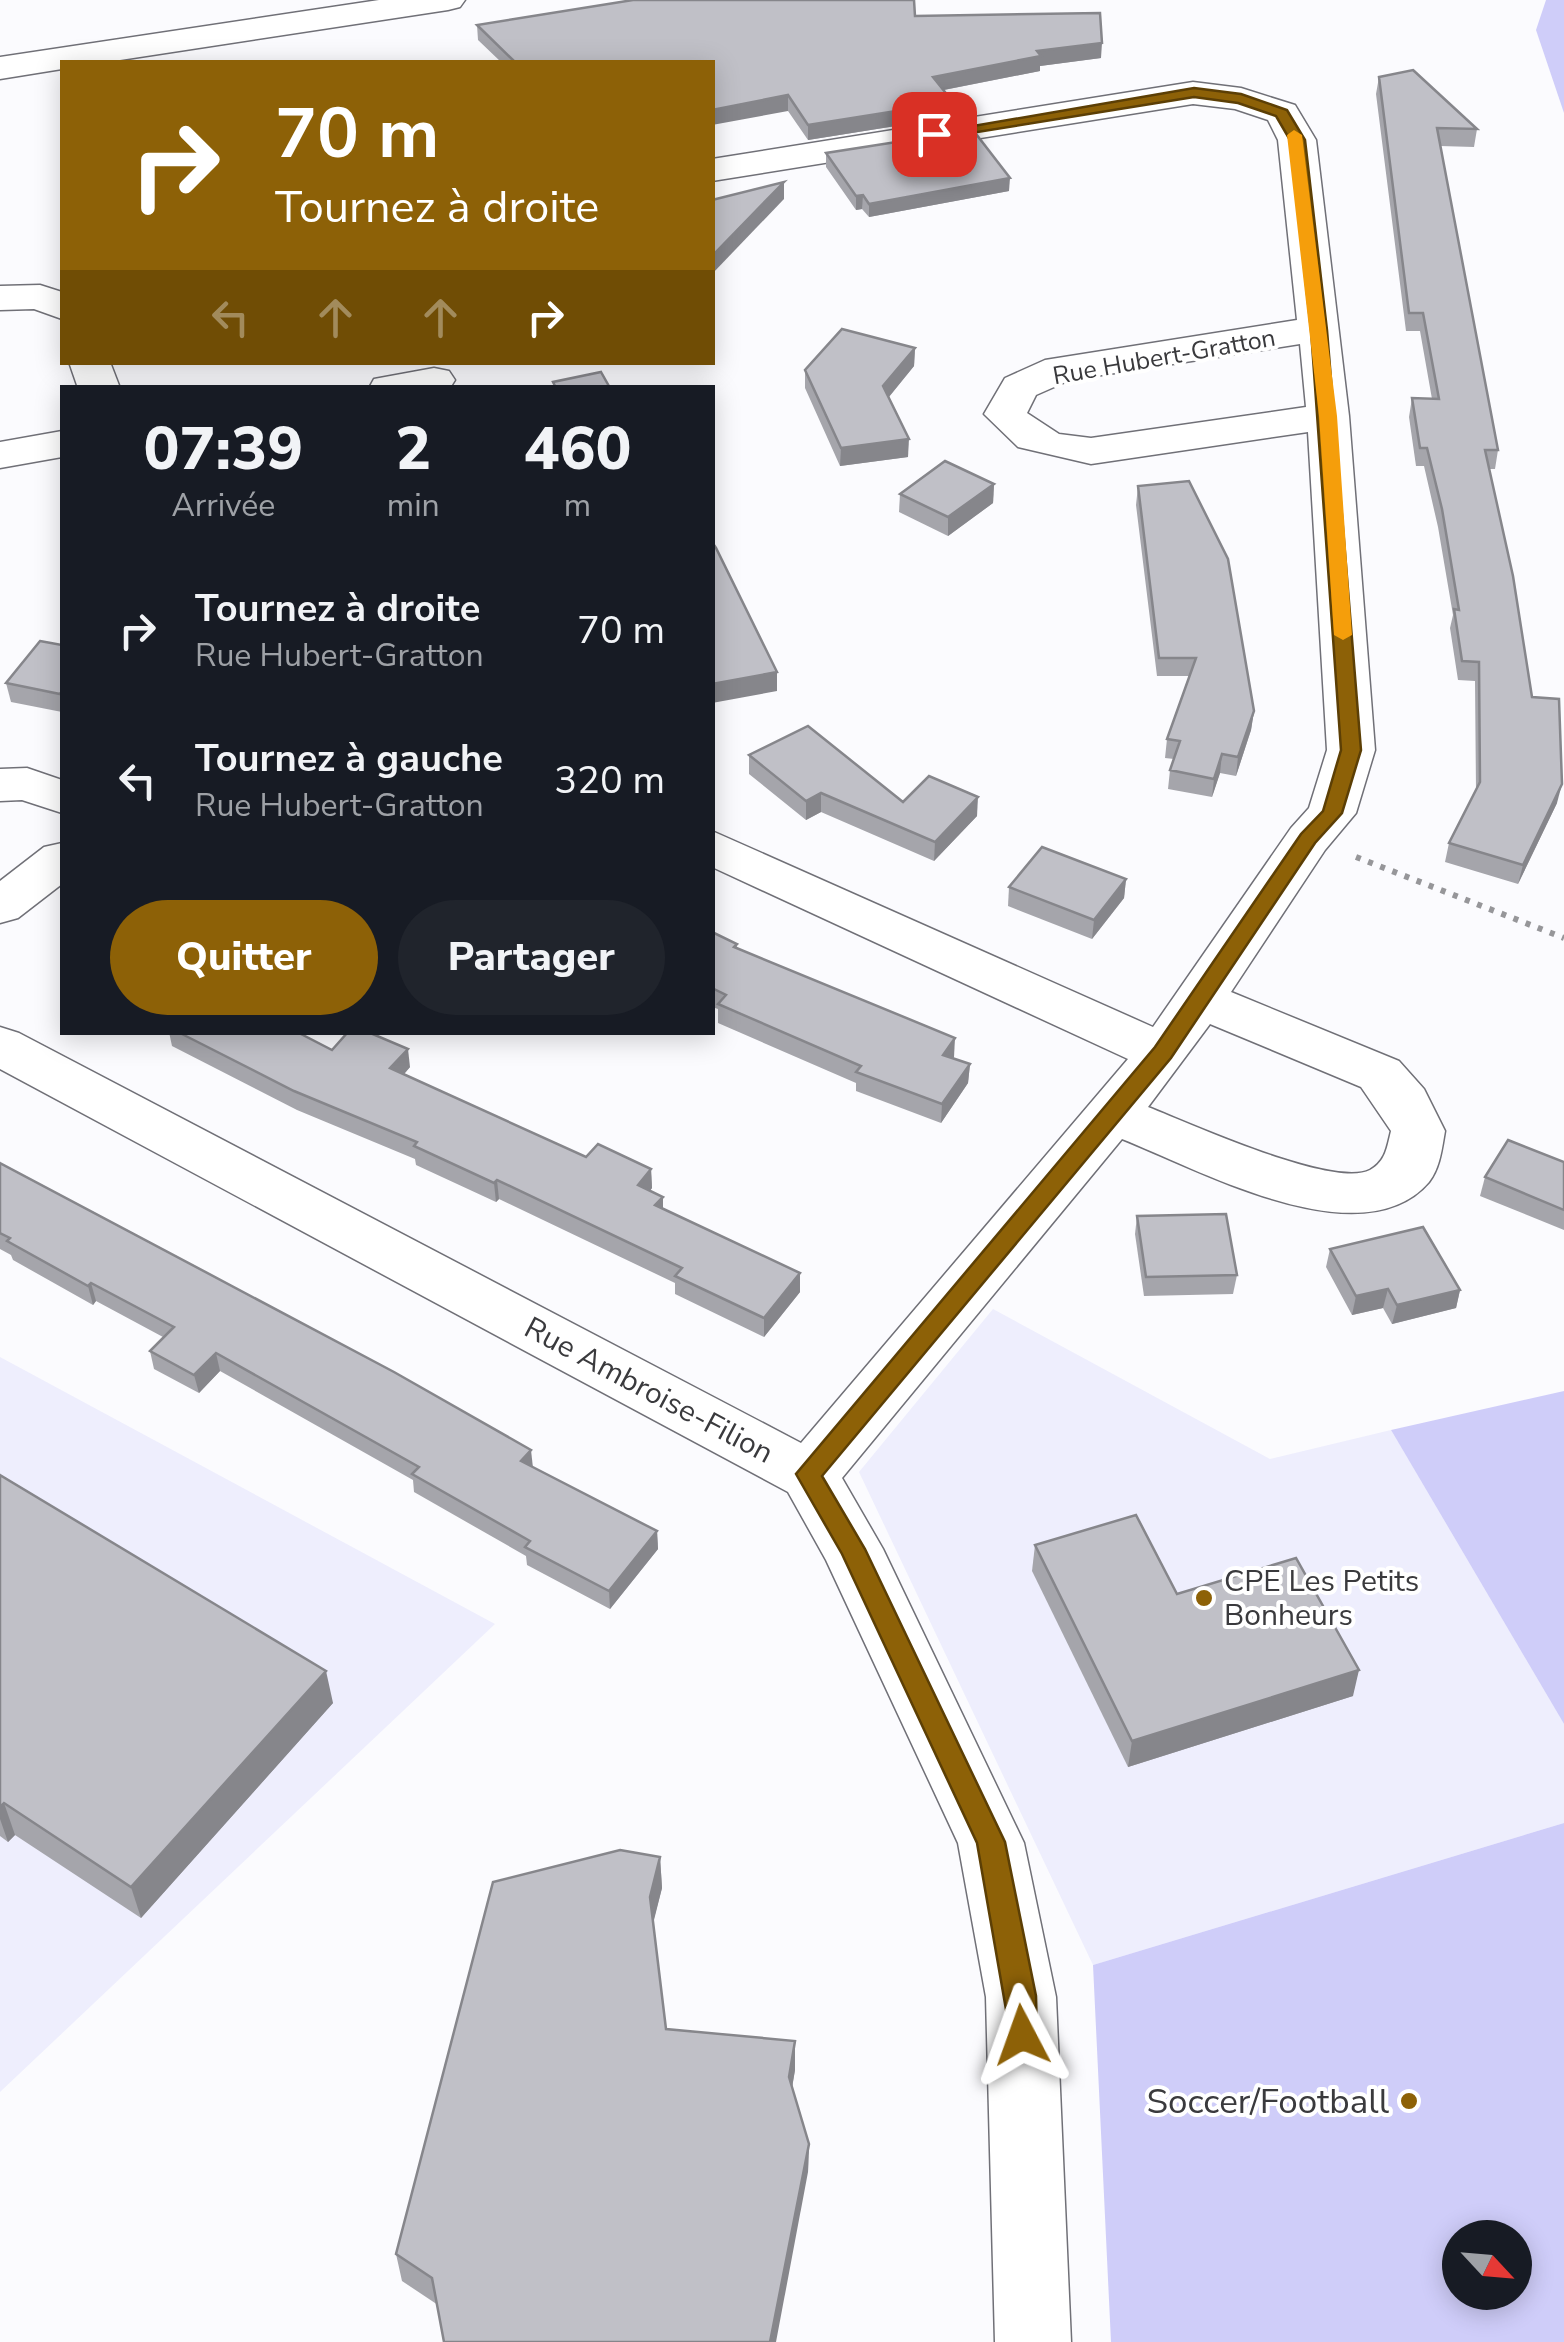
<!DOCTYPE html>
<html lang="fr">
<head>
<meta charset="utf-8">
<style>
  :root { --surface:#171b24; --page:#20242c; --text:#f1f3f6; --muted:#9ea1a6; --accent:#8d6107 }
  body { margin:0; font-family:"Nunito Sans",sans-serif; background:var(--page); color:var(--text); height:100vh; display:flex; flex-direction:column; font-size:38px; white-space:nowrap }
  * { box-sizing:border-box; margin:0 }
  p { font-size:32px; color:var(--muted) }
  .icon { flex:none; width:55px; height:55px; fill:none; stroke:currentColor; stroke-width:2; stroke-linecap:round; stroke-linejoin:round }
  .map { position:relative; flex:1; overflow:hidden }
  .drawer { position:absolute; left:60px; top:385px; width:655px; height:650px; display:flex; flex-direction:column; background:var(--surface); border-radius:0px; box-shadow:0 5px 25px #0003 }
  .drawer>* { flex:none }
  .top-card { position:absolute; left:60px; top:60px; width:655px; height:305px; border-radius:0px; box-shadow:0 5px 25px #0003; background:#8d6107; color:#fff; overflow:hidden }
  .needle { width:65px; rotate:116deg }
  .buttons { position:absolute; left:1442px; top:2220px; display:grid; gap:20px }
  .buttons a { display:grid; place-items:center; width:90px; height:90px; border-radius:50%; background:var(--surface); box-shadow:0 5px 25px #0003; font-size:50px }
  .pin { position:absolute; display:grid; place-items:center; width:85px; height:85px; color:#fff; margin:-42px; border-radius:20px; box-shadow:0 5px 15px #0006 }
  .me { position:absolute; width:110px; margin:-55px; rotate:356deg; stroke-linejoin:round; filter:drop-shadow(0 0 8px #0008) }
  .turn { display:flex; align-items:center; gap:35px; height:210px; padding:0 50px; font-size:45px }
  .turn .icon { width:130px; height:130px; stroke-width:2.5 }
  .turn b { display:block; font-size:70px; line-height:85px }
  .lanes { display:flex; align-items:center; height:95px; padding:0 50px; background:#0003; justify-content:center; gap:50px; direction:ltr }
  .lanes .off { opacity:.35 }
  .eta { display:flex; justify-content:space-evenly; align-items:center; height:170px; text-align:center }
  .eta b { font-size:60px; font-weight:800; line-height:70px }
  .action { display:flex; gap:20px; margin-top:auto; padding:20px 50px }
  .action a { flex:1; height:115px; border-radius:60px; background:var(--accent); color:#fff; font-size:40px; font-weight:800; line-height:115px; text-align:center }
  .action a+a { background:var(--page); color:var(--text) }
  ul { padding:0; list-style:none }
  li { display:flex; align-items:center; gap:30px; height:150px; padding:0 50px }
  li div { flex:1 }
  li b { display:block; font-size:38px }
  li em { font-style:normal }
  .map>svg:first-child { display:block }
  .built { fill:#eeeefd }
  .green { fill:#cfcdf9; fill-rule:evenodd }
  .lines { fill:none; stroke-linecap:round; stroke-linejoin:round }
  .minor-casing { stroke:#707077; stroke-width:3 }
  .path { stroke:#969699; stroke-width:6; stroke-dasharray:5 8; stroke-linecap:butt }
  .minor { fill:#fff; fill-rule:evenodd }
  .wall { fill:#a5a5ab }
  .shaded-wall { fill:#86868b }
  .building { fill:#c0c0c7; stroke:#86868b; stroke-width:2.5 }
  .route { fill:#8d6107; stroke:#5c3f05; stroke-width:2.5 }
  .slow { fill:#f59e0b }
  .poi-dot { fill:#8d6107; stroke:#fff; stroke-width:4 }
  .labels { text-anchor:middle; stroke-width:8; stroke-linejoin:round; paint-order:stroke }
  .far-street-label { font-size:25px; fill:#3a3a3d; stroke:#fff }
  .street-label { font-size:30px; fill:#3a3a3d; stroke:#fff }
  .poi-label { font-size:30px; fill:#3a3a3d; stroke:#fff; text-anchor:start }
  .near-poi-label { font-size:35px; fill:#3a3a3d; stroke:#fff; text-anchor:end }
</style>
</head>
<body>
<div class="map">
<svg width="1564" height="2342" viewBox="0 0 1564 2342">
  <rect width="100%" height="100%" fill="#fbfbfe"/>
  <g class="built">
    <path d="M 993,1309 L 1270,1459 L 1391,1430 L 1564,1724 L 1564,1823 L 1093,1965 L 859,1472 Z"/>
    <path d="M 0,1357 L 495,1624 L 0,2092 Z"/>
  </g>
  <g class="green">
    <path d="M 1546,0 L 1564,0 L 1564,113 L 1536,30 Z"/>
    <path d="M 1564,1391 L 1564,1724 L 1391,1430 Z"/>
    <path d="M 1564,1823 L 1564,2342 L 1111,2342 L 1093,1965 ZM 1460,2238 L 1515,2238 L 1515,2292 L 1460,2292 Z"/>
  </g>
  <g class="lines">
    <g class="minor-casing">
      <g id="minor">
        <path d="M 379,0 L 465,0 L 460,7 L 448,10 L 107,62 L 62,62 L 62,69 L 0,79 L 0,57 Z"/>
        <path d="M 1193,82 L 1241,88 L 1295,105 L 1316,140 L 1349,416 L 1375,750 L 1356,813 L 1325,850 L 1231,992 L 1399,1061 L 1424,1089 L 1445,1131 C 1442,1148 1440,1168 1429,1182 C 1362,1260 1198,1169 1122,1139 L 842,1478 L 883,1549 L 1024,1843 L 1056,1997 L 1071,2342 L 995,2342 L 986,1997 L 958,1843 L 826,1560 L 788,1492 L 0,1069 L 0,1027 L 19,1033 L 801,1443 L 1128,1059 L 712,867 L 712,831 L 1153,1027 L 1291,828 L 1309,808 L 1327,750 L 1308,432 L 1091,464 L 1018,447 L 984,414 L 1005,378 L 1045,360 L 1297,320 L 1278,140 L 1268,120 L 1235,109 L 1193,104 L 712,181 L 712,159 ZM 1300,344 L 1306,407 L 1091,438 L 1059,434 L 1027,413 L 1036,395 L 1070,380 ZM 1210,1024 L 1361,1087 L 1391,1131 C 1387,1147 1386,1161 1370,1170 C 1333,1189 1189,1123 1148,1107 Z"/>
        <path d="M 40,285 L 62,292 L 62,319 L 34,309 L 0,310 L 0,286 Z"/>
        <path d="M 69,362 L 110,362 L 120,388 L 78,388 Z"/>
        <path d="M 434,368 L 449,371 L 455,380 L 450,388 L 369,388 L 374,379 Z"/>
        <path d="M 62,431 L 62,457 L 0,468 L 0,442 Z"/>
        <path d="M 27,768 L 62,780 L 62,813 L 22,800 L 0,801 L 0,769 Z"/>
        <path d="M 62,843 L 62,884 L 18,918 L 0,923 L 0,881 L 44,847 Z"/>
      </g>
    </g>
    <path class="path" d="M 1356,857 L 1564,938"/>
    <use href="#minor" class="minor"/>
  </g>
  <g class="wall">
    <path d="M 915,16 L 1101,58 L 1040,66 L 1040,71 L 944,90 L 953,102 L 952,117 L 808,140 L 788,111 L 712,62 L 501,62 L 478,40 L 477,25 Z"/>
    <path d="M 1379,77 L 1477,129 L 1474,147 L 1440,146 L 1498,450 L 1495,469 L 1489,469 L 1532,697 L 1557,803 L 1518,884 L 1445,862 L 1449,843 L 1476,790 L 1475,681 L 1458,680 L 1450,628 L 1453,615 L 1438,527 L 1424,466 L 1416,466 L 1409,417 L 1412,398 L 1432,399 L 1420,331 L 1406,331 L 1376,94 Z"/>
    <path d="M 826,153 L 1009,191 L 869,217 L 862,209 L 856,210 L 826,167 Z"/>
    <path d="M 915,348 L 914,366 L 889,397 L 908,457 L 840,466 L 805,388 L 805,370 Z"/>
    <path d="M 994,484 L 993,503 L 948,536 L 899,512 L 900,494 Z"/>
    <path d="M 1138,486 L 1254,711 L 1251,730 L 1236,776 L 1220,773 L 1212,797 L 1168,789 L 1170,770 L 1174,759 L 1165,758 L 1167,739 L 1189,676 L 1157,676 L 1136,505 Z"/>
    <path d="M 62,645 L 62,712 L 11,702 L 6,683 Z"/>
    <path d="M 749,755 L 903,802 L 977,816 L 934,861 L 821,812 L 806,820 L 749,774 Z"/>
    <path d="M 1126,879 L 1124,898 L 1092,939 L 1008,906 L 1009,887 Z"/>
    <path d="M 712,932 L 737,944 L 737,948 L 954,1057 L 953,1058 L 970,1064 L 968,1083 L 941,1123 L 856,1091 L 856,1083 L 718,1023 L 718,1009 L 712,1007 Z"/>
    <path d="M 169,1032 L 297,1032 L 332,1050 L 410,1067 L 404,1074 L 586,1157 L 651,1169 L 652,1188 L 650,1191 L 663,1197 L 663,1209 L 800,1273 L 800,1292 L 764,1337 L 675,1294 L 675,1283 L 499,1199 L 496,1202 L 416,1165 L 415,1159 L 297,1110 L 172,1046 Z"/>
    <path d="M 1564,1162 L 1564,1230 L 1480,1196 L 1485,1177 Z"/>
    <path d="M 0,1163 L 533,1468 L 657,1531 L 658,1549 L 610,1609 L 527,1565 L 526,1556 L 414,1492 L 413,1480 L 220,1371 L 199,1393 L 154,1369 L 150,1351 L 163,1337 L 96,1301 L 93,1305 L 13,1260 L 11,1255 L 0,1249 Z"/>
    <path d="M 1137,1216 L 1237,1275 L 1233,1294 L 1144,1296 L 1135,1234 Z"/>
    <path d="M 1330,1249 L 1460,1290 L 1456,1308 L 1392,1324 L 1383,1308 L 1352,1315 L 1326,1267 Z"/>
    <path d="M 0,1475 L 333,1703 L 141,1918 L 15,1835 L 8,1842 L 0,1836 Z"/>
    <path d="M 1035,1545 L 1177,1594 L 1353,1696 L 1128,1767 L 1032,1571 Z"/>
    <path d="M 660,1857 L 662,1888 L 653,1922 L 666,2029 L 795,2041 L 795,2070 L 792,2087 L 809,2144 L 808,2172 L 438,2305 L 402,2281 L 396,2254 Z"/>
  </g>
  <g class="shaded-wall">
    <path d="M 1102,43 L 1101,58 L 1040,66 L 1040,71 L 933,92 L 933,77 L 1037,51 Z"/>
    <path d="M 788,95 L 788,111 L 712,125 L 712,110 Z"/>
    <path d="M 953,102 L 952,117 L 808,140 L 808,125 Z"/>
    <path d="M 1010,178 L 1009,191 L 869,217 L 869,204 Z"/>
    <path d="M 784,182 L 784,199 L 712,274 L 712,256 Z"/>
    <path d="M 863,195 L 862,209 L 856,210 L 856,196 Z"/>
    <path d="M 915,348 L 914,366 L 883,404 L 883,386 Z"/>
    <path d="M 909,439 L 908,457 L 840,466 L 841,448 Z"/>
    <path d="M 994,484 L 993,503 L 948,536 L 948,517 Z"/>
    <path d="M 777,672 L 777,691 L 712,703 L 712,684 Z"/>
    <path d="M 1254,711 L 1251,730 L 1236,776 L 1238,757 Z"/>
    <path d="M 1222,754 L 1220,773 L 1212,797 L 1214,779 Z"/>
    <path d="M 1562,784 L 1557,803 L 1518,884 L 1523,865 Z"/>
    <path d="M 821,793 L 821,812 L 806,820 L 806,801 Z"/>
    <path d="M 978,797 L 977,816 L 934,861 L 935,842 Z"/>
    <path d="M 1126,879 L 1124,898 L 1092,939 L 1094,920 Z"/>
    <path d="M 955,1038 L 954,1057 L 942,1074 L 943,1055 Z"/>
    <path d="M 408,1049 L 410,1067 L 393,1087 L 390,1068 Z"/>
    <path d="M 970,1064 L 968,1083 L 941,1123 L 942,1104 Z"/>
    <path d="M 651,1169 L 652,1188 L 639,1204 L 638,1185 Z"/>
    <path d="M 497,1180 L 499,1199 L 496,1202 L 494,1183 Z"/>
    <path d="M 663,1197 L 663,1215 L 655,1205 Z"/>
    <path d="M 800,1273 L 800,1292 L 764,1337 L 764,1318 Z"/>
    <path d="M 91,1283 L 96,1301 L 93,1305 L 88,1286 Z"/>
    <path d="M 1388,1289 L 1383,1308 L 1352,1315 L 1356,1296 Z"/>
    <path d="M 1460,1290 L 1456,1308 L 1392,1324 L 1397,1305 Z"/>
    <path d="M 216,1353 L 220,1371 L 199,1393 L 194,1375 Z"/>
    <path d="M 531,1450 L 533,1468 L 521,1461 Z"/>
    <path d="M 657,1531 L 658,1549 L 610,1609 L 609,1591 Z"/>
    <path d="M 1359,1670 L 1353,1696 L 1128,1767 L 1132,1741 Z"/>
    <path d="M 326,1671 L 333,1703 L 141,1918 L 131,1887 Z"/>
    <path d="M 4,1803 L 15,1835 L 8,1842 L 0,1819 L 0,1807 Z"/>
    <path d="M 660,1857 L 662,1888 L 652,1928 L 650,1897 Z"/>
    <path d="M 795,2041 L 795,2070 L 789,2106 L 789,2077 Z"/>
    <path d="M 809,2144 L 808,2172 L 776,2342 L 770,2342 Z"/>
  </g>
  <g class="building">
    <path d="M 633,0 L 914,0 L 915,16 L 1100,13 L 1102,43 L 1037,51 L 1041,56 L 933,77 L 953,102 L 808,125 L 788,95 L 712,110 L 712,62 L 515,62 L 477,25 Z"/>
    <path d="M 1413,70 L 1477,129 L 1437,128 L 1498,450 L 1485,450 L 1513,576 L 1532,697 L 1559,699 L 1562,784 L 1523,865 L 1449,843 L 1480,782 L 1479,662 L 1462,661 L 1454,609 L 1459,610 L 1442,509 L 1427,448 L 1420,448 L 1412,398 L 1439,399 L 1423,313 L 1409,313 L 1379,77 Z"/>
    <path d="M 973,130 L 1010,178 L 869,204 L 863,195 L 856,196 L 826,153 Z"/>
    <path d="M 784,182 L 712,256 L 712,200 Z"/>
    <path d="M 842,329 L 915,348 L 883,386 L 909,439 L 841,448 L 805,370 Z"/>
    <path d="M 601,372 L 610,388 L 556,388 L 553,382 Z"/>
    <path d="M 945,461 L 994,484 L 948,517 L 900,494 Z"/>
    <path d="M 1189,481 L 1228,559 L 1254,711 L 1238,757 L 1222,754 L 1214,779 L 1170,770 L 1180,741 L 1167,739 L 1196,658 L 1159,658 L 1138,486 Z"/>
    <path d="M 712,542 L 716,548 L 777,672 L 712,684 Z"/>
    <path d="M 40,641 L 62,645 L 62,691 L 60,694 L 6,683 Z"/>
    <path d="M 808,726 L 903,802 L 929,776 L 978,797 L 935,842 L 821,793 L 806,801 L 749,755 Z"/>
    <path d="M 1042,847 L 1126,879 L 1094,920 L 1009,887 Z"/>
    <path d="M 712,932 L 737,944 L 734,947 L 955,1038 L 943,1055 L 970,1064 L 942,1104 L 856,1072 L 861,1066 L 718,1004 L 726,995 L 712,988 Z"/>
    <path d="M 178,1032 L 297,1032 L 332,1050 L 348,1032 L 368,1032 L 408,1049 L 390,1068 L 586,1157 L 598,1144 L 651,1169 L 638,1185 L 663,1197 L 655,1205 L 800,1273 L 764,1318 L 675,1276 L 682,1268 L 497,1180 L 494,1183 L 414,1146 L 417,1142 L 294,1091 Z"/>
    <path d="M 1508,1140 L 1564,1162 L 1564,1210 L 1485,1177 Z"/>
    <path d="M 0,1163 L 394,1372 L 531,1450 L 521,1461 L 657,1531 L 609,1591 L 525,1547 L 530,1541 L 412,1474 L 419,1467 L 216,1353 L 194,1375 L 150,1351 L 174,1327 L 91,1283 L 88,1286 L 7,1241 L 10,1238 L 0,1233 Z"/>
    <path d="M 1226,1214 L 1237,1275 L 1146,1277 L 1137,1216 Z"/>
    <path d="M 1423,1227 L 1460,1290 L 1397,1305 L 1388,1289 L 1356,1296 L 1330,1249 Z"/>
    <path d="M 0,1475 L 326,1671 L 131,1887 L 4,1803 L 0,1807 Z"/>
    <path d="M 1136,1515 L 1177,1594 L 1296,1558 L 1359,1670 L 1132,1741 L 1035,1545 Z"/>
    <path d="M 620,1850 L 660,1857 L 650,1897 L 666,2029 L 795,2041 L 789,2077 L 809,2144 L 770,2342 L 444,2342 L 432,2278 L 396,2254 L 493,1882 Z"/>
  </g>
  <path class="route" d="M 1194,88 L 1241,94 L 1287,110 L 1305,140 L 1327,330 L 1361,750 L 1342,813 L 1315,843 L 1171,1058 L 822,1476 L 865,1549 L 1005,1842 L 1036,1996 L 1037,2035 L 1033,2044 L 1022,2048 L 1012,2044 L 977,1843 L 842,1554 L 796,1474 L 1155,1047 L 1301,834 L 1323,811 L 1341,750 L 1311,330 L 1290,140 L 1276,116 L 1238,103 L 1194,97 L 934,139 L 927,134 Z"/>
  <path class="slow" d="M 1294,130 L 1302,135 L 1337,416 L 1352,635 L 1343,640 L 1334,635 L 1319,416 L 1287,135 Z"/>
  <g class="poi-dot">
    <circle cx="1204" cy="1598" r="10"/>
    <circle cx="1409" cy="2101" r="10"/>
  </g>
  <g class="labels">
    <g class="far-street-label">
      <text transform="translate(1164 356) rotate(-10)" y="9">Rue Hubert-Gratton</text>
    </g>
    <g class="street-label">
      <text transform="translate(649 1390) rotate(28)" y="10">Rue Ambroise-Filion</text>
    </g>
    <g class="poi-label">
      <text x="1224" y="1591">CPE Les Petits<tspan x="1224" dy="34">Bonheurs</tspan></text>
    </g>
    <g class="near-poi-label">
      <text x="1389" y="2113">Soccer/Football</text>
    </g>
  </g>
</svg>
<div class="buttons">
<a><svg class="needle" viewBox="-14 -14 28 28"><path d="M0-13l5 13h-10z" fill="#e53935"/><path d="M0 13l5-13h-10z" fill="#9ea1a6"/></svg></a>
</div>
<div class="pin" style="left:934px;top:134px;background:#d93025"><svg class="icon" aria-label="arrive" viewBox="0 0 24 24"><path d="M6 21V4h12l-3 4 3 4H6"/></svg></div>
<svg class="me" style="left:1022px;top:2035px" viewBox="-20 -20 40 40"><path d="M0-17L14 15 0 8-14 15z" fill="#8d6107" stroke="#fff" stroke-width="4"/></svg>
<div class="top-card">
<div class="turn"><svg class="icon" aria-label="right" viewBox="0 0 24 24"><path d="M7 20v-9h11M14 6l5 5-5 5"/></svg><div><b>70 m</b>Tournez à droite</div></div>
<div class="lanes"><svg class="icon off" aria-label="left" viewBox="0 0 24 24"><path d="M17 20v-9H6M10 6l-5 5 5 5"/></svg><svg class="icon off" aria-label="ahead" viewBox="0 0 24 24"><path d="M12 20V5M6 11l6-6 6 6"/></svg><svg class="icon off" aria-label="ahead" viewBox="0 0 24 24"><path d="M12 20V5M6 11l6-6 6 6"/></svg><svg class="icon" aria-label="right" viewBox="0 0 24 24"><path d="M7 20v-9h11M14 6l5 5-5 5"/></svg></div>
</div>
<section class="drawer">
<div class="eta">
<div><b>07:39</b><p>Arrivée</p></div>
<div><b>2</b><p>min</p></div>
<div><b>460</b><p>m</p></div>
</div>
<ul>
<li><svg class="icon" aria-label="right" viewBox="0 0 24 24"><path d="M7 20v-9h11M14 6l5 5-5 5"/></svg><div><b>Tournez à droite</b><p>Rue Hubert-Gratton</p></div><em>70 m</em></li>
<li><svg class="icon" aria-label="left" viewBox="0 0 24 24"><path d="M17 20v-9H6M10 6l-5 5 5 5"/></svg><div><b>Tournez à gauche</b><p>Rue Hubert-Gratton</p></div><em>320 m</em></li>
</ul>
<div class="action"><a>Quitter</a><a>Partager</a></div>
</section>
</div>
</body>
</html>
